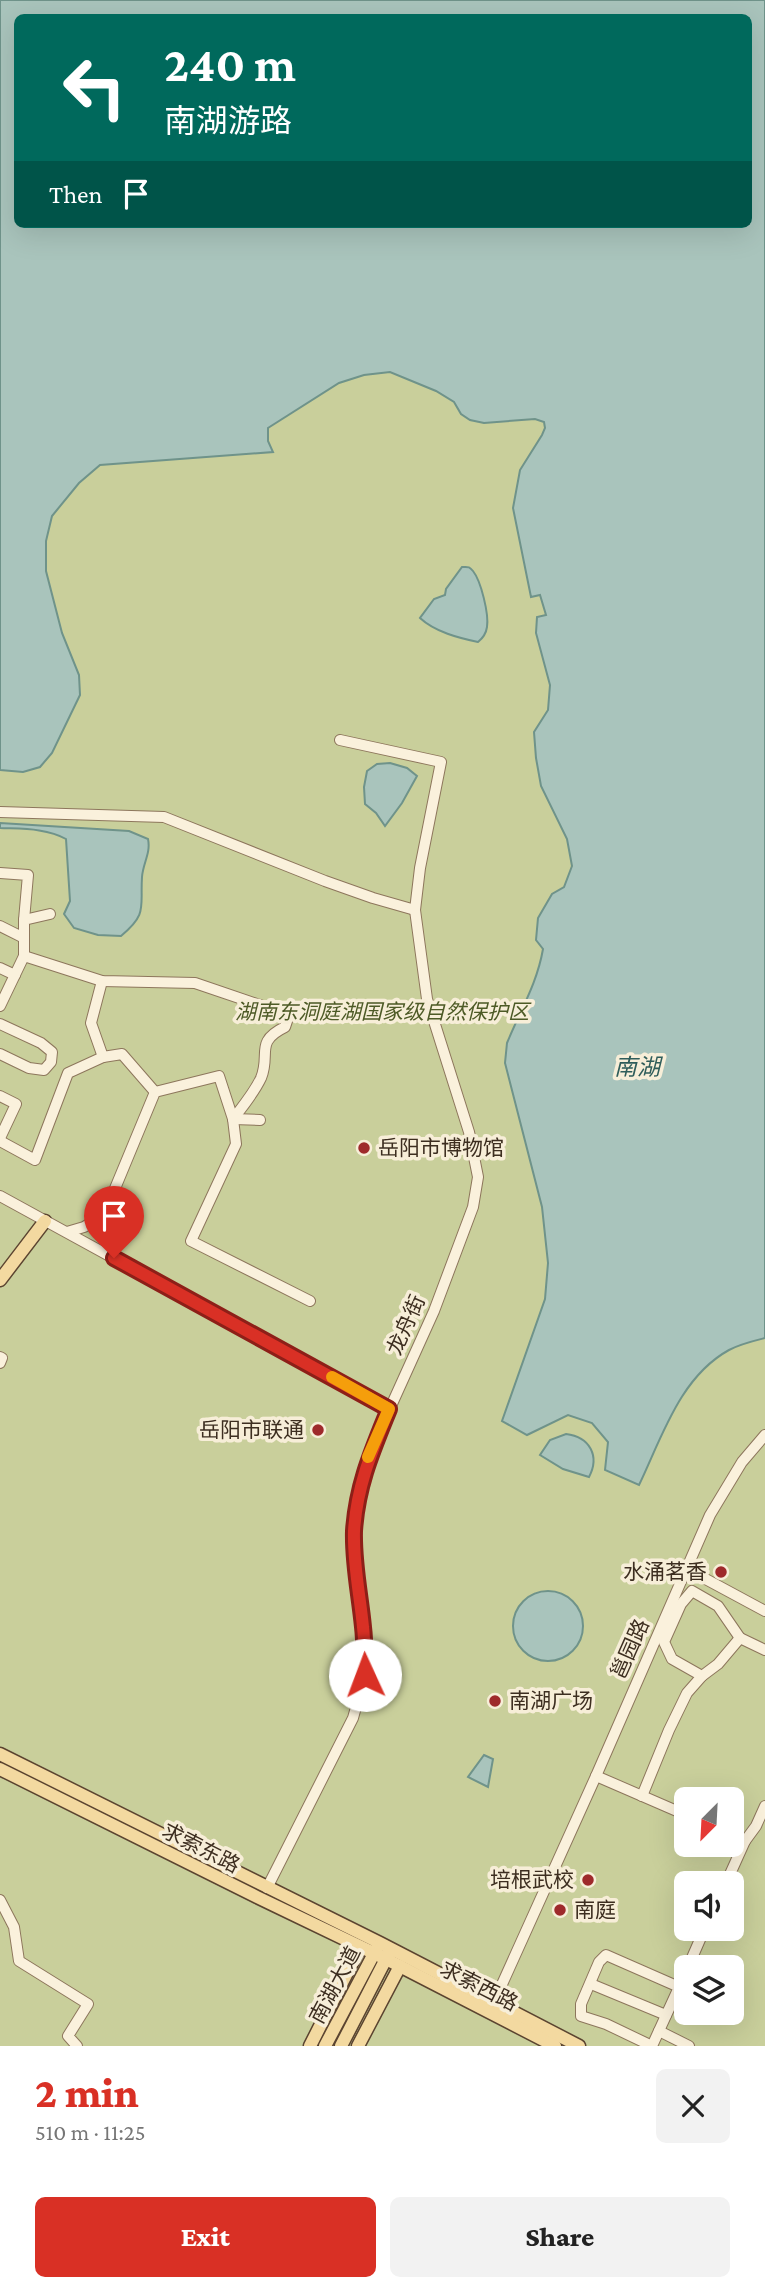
<!DOCTYPE html>
<html lang="en">
<head>
<meta charset="utf-8">
<style>
  :root { --surface:#fff; --page:#f2f2f2; --text:#222; --muted:#767676; --accent:#d93025 }
  body { margin:0; font-family:"Crimson Pro","Noto Sans SC",serif; background:var(--page); color:var(--text); height:100vh; display:flex; flex-direction:column; font-size:26px; white-space:nowrap }
  * { box-sizing:border-box; margin:0 }
  p { font-size:23px; color:var(--muted) }
  .icon { flex:none; width:38px; height:38px; fill:none; stroke:currentColor; stroke-width:2; stroke-linecap:round; stroke-linejoin:round }
  .map { position:relative; height:2046px; overflow:hidden }
  .drawer { display:flex; flex-direction:column; background:var(--surface); flex:1 }
  .drawer>* { flex:none }
  .top-card { position:absolute; left:14px; top:14px; width:738px; height:214px; border-radius:10px; box-shadow:0 7px 28px #0002; background:#00695c; color:#fff; overflow:hidden }
  .needle { width:46px; rotate:204deg }
  .buttons { position:absolute; left:674px; top:1787px; display:grid; gap:14px }
  .buttons a { display:grid; place-items:center; width:70px; height:70px; border-radius:10px; background:var(--surface); box-shadow:0 7px 28px #0002; font-size:35px }
  .pin { position:absolute; display:grid; place-items:center; width:60px; height:60px; color:#fff; margin:-72px -30px; border-radius:50% 50% 50% 0; rotate:-45deg; box-shadow:0 0 7px #0007 }
  .pin .icon { rotate:45deg }
  .me { position:absolute; width:77px; margin:-38px; rotate:358deg; stroke-linejoin:round; filter:drop-shadow(0 0 5px #0008) }
  .turn { display:flex; align-items:center; gap:24px; height:147px; padding:0 35px; font-size:32px }
  .turn .icon { width:91px; height:91px; stroke-width:2.5 }
  .turn b { display:block; font-size:49px; line-height:60px }
  .then { display:flex; align-items:center; height:66px; padding:0 35px; background:#0003; gap:14px; font-size:26px }
  .round { display:grid; place-items:center; flex:none; width:74px; height:74px; border-radius:10px; background:var(--page) }
  .head { display:flex; align-items:center; justify-content:space-between; height:119px; padding:0 35px }
  h1 { font-size:42px; font-weight:800; line-height:52px; color:var(--accent) }
  .primary-button { display:flex; gap:14px; margin-top:auto; padding:14px 35px }
  .primary-button a { flex:1; height:80px; border-radius:10px; background:var(--accent); color:#fff; font-size:28px; font-weight:800; line-height:80px; text-align:center }
  .primary-button a+a { background:var(--page); color:var(--text) }
  .map>svg:first-child { display:block }
  .green { fill:#c9cf9b; fill-rule:evenodd }
  .water { fill:#a9c4bc; stroke:#6f938a; stroke-width:2; fill-rule:evenodd }
  .lines { fill:none; stroke-linecap:round; stroke-linejoin:round }
  .minor-casing { stroke:#8d765c; stroke-width:12 }
  .major-casing { stroke:#5b4430; stroke-width:15 }
  .minor { stroke:#faf1dc; stroke-width:10 }
  .major { stroke:#f3d9a0; stroke-width:12 }
  .route-casing { stroke:#8d1f18; stroke-width:18 }
  .route { stroke:#d93025; stroke-width:12 }
  .slow { stroke:#f59e0b; stroke-width:12 }
  .poi-dot { fill:#9e2a2b; stroke:#f7eed8; stroke-width:2.5 }
  .labels { text-anchor:middle; stroke-width:7; stroke-linejoin:round; paint-order:stroke }
  .park-label { font-size:21px; font-style:italic; fill:#4d5a26; stroke:#f7eed8 }
  .poi-label { font-size:21px; fill:#3d2e20; stroke:#f7eed8; text-anchor:start }
  .street-label { font-size:21px; fill:#3d2e20; stroke:#f7eed8 }
  .water-label { font-size:23px; font-style:italic; fill:#2f5d5a; stroke:#f7eed8 }
</style>
</head>
<body>
<div class="map">
<svg width="765" height="2046" viewBox="0 0 765 2046">
  <rect width="100%" height="100%" fill="#f0e4c8"/>
  <path class="green" d="M 0,0 L 765,0 L 765,2046 L 0,2046 ZM 18,18 L 749,18 L 749,224 L 18,224 ZM 686,1799 L 732,1799 L 732,1844 L 686,1844 ZM 686,1883 L 732,1883 L 732,1928 L 686,1928 ZM 686,1967 L 732,1967 L 732,2012 L 686,2012 Z"/>
  <g class="water">
    <path d="M 0,0 L 765,0 L 765,1338 C 753,1341 740,1344 729,1350 C 680,1377 662,1437 639,1485 L 605,1470 L 608,1442 L 592,1423 L 568,1415 L 527,1435 L 502,1421 L 545,1299 L 548,1263 L 542,1207 L 505,1063 L 507,1043 C 520,1011 537,984 543,949 L 536,940 L 538,918 L 552,894 L 564,887 L 572,866 L 567,839 L 541,786 L 536,758 L 534,732 L 548,710 L 550,685 L 536,633 L 537,617 L 546,615 L 540,595 L 531,597 L 513,508 L 520,470 L 542,435 L 545,428 L 544,422 L 535,419 L 484,423 L 470,420 L 461,414 L 454,402 L 436,391 L 390,372 L 364,375 L 339,383 L 268,428 L 268,441 L 273,452 L 100,465 L 79,483 L 52,516 L 46,541 L 46,571 L 62,633 L 79,675 L 80,695 L 52,753 L 40,767 L 23,772 L 0,770 ZM 18,18 L 749,18 L 749,224 L 18,224 Z"/>
    <path d="M 462,567 C 468,567 469,566 473,571 C 481,581 489,614 487,627 C 486,634 483,638 478,642 C 459,638 435,632 420,618 L 434,599 L 445,595 L 446,589 Z"/>
    <path d="M 390,763 L 407,768 L 417,776 L 402,803 L 385,826 L 376,813 L 365,804 L 364,787 L 367,771 L 377,764 Z"/>
    <path d="M 0,823 L 129,831 L 148,839 C 151,853 143,863 142,877 C 140,907 148,914 121,936 L 98,935 L 74,928 L 64,914 L 70,901 L 66,839 C 47,828 22,829 0,828 Z"/>
    <path d="M 566,1434 C 590,1437 600,1456 589,1477 L 563,1469 L 540,1455 L 550,1440 Z"/>
    <circle cx="548" cy="1626" r="35"/>
    <path d="M 484,1755 L 493,1759 L 488,1787 L 468,1777 Z"/>
  </g>
  <g class="lines">
    <g class="minor-casing">
      <g id="minor">
        <path d="M 0,812 L 164,817 L 325,881 L 373,898 L 415,910"/>
        <path d="M 0,873 L 28,875 L 24,920"/>
        <path d="M 0,926 L 22,937"/>
        <path d="M 24,956 L 24,920 L 50,914"/>
        <path d="M 0,968 L 15,975"/>
        <path d="M 102,981 L 91,1023 L 103,1057"/>
        <path d="M 0,1006 L 24,956 L 102,981 L 195,983 L 289,1015 L 285,1027 C 254,1042 271,1054 261,1078 C 254,1093 243,1106 233,1119"/>
        <path d="M 0,1024 L 41,1043 L 52,1052 L 51,1062 L 44,1070 L 29,1068 L 0,1054"/>
        <path d="M 0,1096 L 16,1104 L 0,1138"/>
        <path d="M 233,1119 L 260,1120"/>
        <path d="M 0,1141 L 35,1160 L 68,1073 L 103,1057 L 122,1054 L 155,1092"/>
        <path d="M 0,1196 L 389,1409"/>
        <path d="M 104,1215 L 155,1092 L 219,1076 L 233,1119 L 236,1144 L 191,1241 L 310,1301"/>
        <path d="M 67,1232 L 84,1227 L 104,1215 L 114,1258"/>
        <path d="M 0,1357 L 2,1358 L 0,1363"/>
        <path d="M 687,1569 L 765,1611"/>
        <path d="M 702,1676 L 672,1659 L 664,1642 L 681,1604 L 692,1591 L 718,1606 L 740,1638"/>
        <path d="M 596,1776 L 686,1815"/>
        <path d="M 642,1796 L 669,1730 L 687,1693 L 702,1676 L 718,1664 L 740,1638 L 765,1650"/>
        <path d="M 745,1841 L 756,1826 L 765,1806"/>
        <path d="M 726,1883 L 745,1841 L 732,1835"/>
        <path d="M 267,1888 L 353,1718 L 365,1675 L 363,1628 L 354,1560 L 354,1529 L 360,1488 L 368,1457 L 434,1311 L 473,1207 L 478,1177 L 469,1132 L 427,999 L 415,910 L 420,868 L 441,762 L 340,740"/>
        <path d="M 0,1900 L 14,1927 L 19,1961 L 88,2004 L 68,2036 L 77,2046"/>
        <path d="M 688,1967 L 705,1928"/>
        <path d="M 591,1984 L 666,2015"/>
        <path d="M 494,2002 L 596,1776 L 710,1515 L 742,1462 L 765,1435"/>
        <path d="M 659,2031 L 689,2046"/>
        <path d="M 652,2046 L 606,2024 L 581,2016 L 581,2004 L 599,1962 L 606,1955 L 679,1987"/>
        <path d="M 652,2046 L 686,1972"/>
      </g>
    </g>
    <g class="major-casing">
      <g id="major">
        <path d="M 0,1280 L 45,1221"/>
        <path d="M 0,1754 L 380,1943 L 579,2046"/>
        <path d="M 0,1769 L 257,1897 L 386,1959 L 555,2046"/>
        <path d="M 310,2046 L 360,1947"/>
        <path d="M 325,2046 L 378,1946"/>
        <path d="M 341,2046 L 389,1953"/>
        <path d="M 358,2046 L 400,1966"/>
      </g>
    </g>
    <use href="#minor" class="minor"/>
    <use href="#major" class="major"/>
  </g>
  <g class="lines">
    <g class="route-casing">
      <path id="route" d="M 114,1258 L 389,1409 C 372,1451 357,1485 354,1531 C 353,1564 360,1595 363,1627 C 365,1643 364,1659 365,1675"/>
    </g>
    <use href="#route" class="route"/>
    <path class="slow" d="M 332,1377 L 389,1409 L 368,1457"/>
  </g>
  <g class="poi-dot">
    <circle cx="364" cy="1148" r="7"/>
    <circle cx="318" cy="1430" r="7"/>
    <circle cx="721" cy="1572" r="7"/>
    <circle cx="495" cy="1701" r="7"/>
    <circle cx="588" cy="1880" r="7"/>
    <circle cx="560" cy="1910" r="7"/>
  </g>
  <g class="labels">
    <g class="park-label">
      <text x="382" y="1019">湖南东洞庭湖国家级自然保护区</text>
    </g>
    <g class="poi-label">
      <text x="378" y="1155">岳阳市博物馆</text>
      <text x="304" y="1437" text-anchor="end">岳阳市联通</text>
      <text x="707" y="1579" text-anchor="end">水涌茗香</text>
      <text x="509" y="1708">南湖广场</text>
      <text x="574" y="1887" text-anchor="end">培根武校</text>
      <text x="574" y="1917">南庭</text>
    </g>
    <g class="street-label">
      <text transform="translate(406 1325) rotate(-66)" y="7">龙舟街</text>
      <text transform="translate(630 1649) rotate(-66)" y="7">邕园路</text>
      <text transform="translate(201 1848) rotate(27)" y="7">求索东路</text>
      <text transform="translate(335 1985) rotate(-62)" y="7">南湖大道</text>
      <text transform="translate(479 1986) rotate(27)" y="7">求索西路</text>
    </g>
    <g class="water-label">
      <text x="637" y="1075">南湖</text>
    </g>
  </g>
</svg>
<div class="buttons">
<a><svg class="needle" viewBox="-14 -14 28 28"><path d="M0-13l5 13h-10z" fill="#e53935"/><path d="M0 13l5-13h-10z" fill="#767676"/></svg></a>
<a><svg class="icon" aria-label="sound" viewBox="0 0 24 24"><path d="M4 9h4l5-4v14l-5-4H4zM17 9q2 3 0 6"/></svg></a>
<a><svg class="icon" aria-label="layers" viewBox="0 0 24 24"><path d="M12 4l9 5-9 5-9-5zM3 14l9 5 9-5"/></svg></a>
</div>
<div class="pin" style="left:114px;top:1258px;background:#d93025"><svg class="icon" aria-label="arrive" viewBox="0 0 24 24"><path d="M6 21V4h12l-3 4 3 4H6"/></svg></div>
<svg class="me" style="left:365px;top:1675px" viewBox="-20 -20 40 40"><circle r="19" fill="#fff"/><path d="M0-13L10 11 0 6-10 11z" fill="#d93025"/></svg>
<div class="top-card">
<div class="turn"><svg class="icon" aria-label="left" viewBox="0 0 24 24"><path d="M17 20v-9H6M10 6l-5 5 5 5"/></svg><div><b>240 m</b>南湖游路</div></div>
<div class="then">Then<svg class="icon" aria-label="arrive" viewBox="0 0 24 24"><path d="M6 21V4h12l-3 4 3 4H6"/></svg></div>
</div>
</div>
<section class="drawer">
<div class="head"><div><h1>2 min</h1><p>510 m · 11:25</p></div><a class="round"><svg class="icon" aria-label="close" viewBox="0 0 24 24"><path d="M6 6l12 12M18 6L6 18"/></svg></a></div>
<div class="primary-button"><a>Exit</a><a>Share</a></div>
</section>
</body>
</html>
